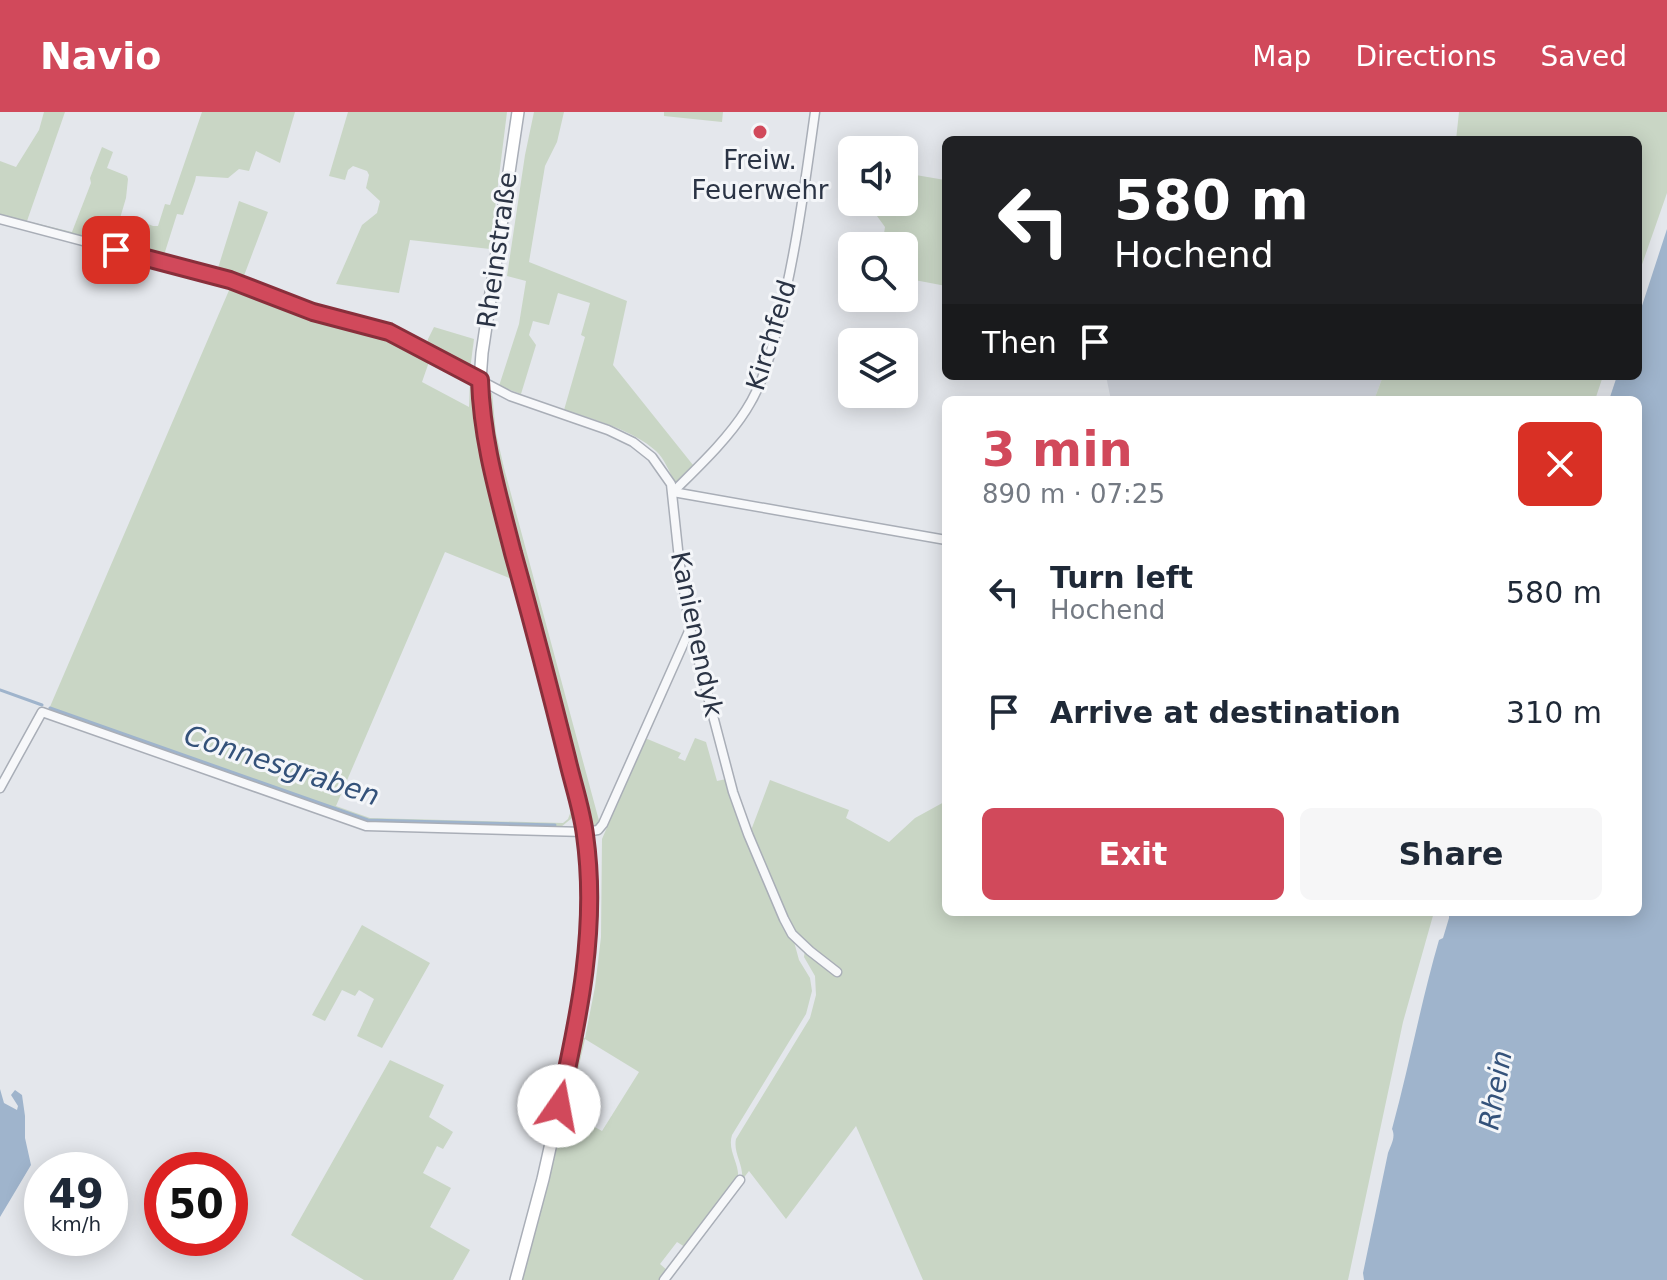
<!DOCTYPE html>
<html lang="en">
<head>
<meta charset="utf-8">
<style>
  :root { --surface:#fff; --page:#f6f6f7; --text:#1f2937; --muted:#747a83; --accent:#d1495b }
  body { margin:0; font-family:"DejaVu Sans",sans-serif; background:var(--page); color:var(--text); height:100vh; display:flex; flex-direction:column; font-size:30px; white-space:nowrap }
  * { box-sizing:border-box; margin:0 }
  p { font-size:26px; color:var(--muted) }
  .icon { flex:none; width:44px; height:44px; fill:none; stroke:currentColor; stroke-width:2; stroke-linecap:round; stroke-linejoin:round }
  .map { position:relative; flex:1; overflow:hidden }
  .panel { position:absolute; left:942px; top:284px; width:700px; height:520px; display:flex; flex-direction:column; background:var(--surface); border-radius:12px; box-shadow:0 4px 20px #0003 }
  .panel>* { flex:none }
  .hud { position:absolute; left:942px; top:24px; width:700px; height:244px; border-radius:12px; box-shadow:0 4px 20px #0003; background:#202124; color:#fff; overflow:hidden }
  .buttons { position:absolute; left:838px; top:24px; display:grid; gap:16px }
  .buttons a { display:grid; place-items:center; width:80px; height:80px; border-radius:12px; background:var(--surface); box-shadow:0 4px 20px #0003; font-size:40px }
  .speed { position:absolute; left:24px; top:1040px; display:flex; gap:16px; font-size:40px; font-weight:700; text-align:center }
  .speed>* { display:grid; place-content:center; width:104px; height:104px; border-radius:50%; background:var(--surface); box-shadow:0 4px 20px #0003; line-height:1 }
  .speed small { font-size:20px; font-weight:400 }
  .speed .limit { border:12px solid #d22; background:#fff; color:#111 }
  .pin { position:absolute; display:grid; place-items:center; width:68px; height:68px; color:#fff; margin:-34px; border-radius:16px; box-shadow:0 4px 12px #0006 }
  .me { position:absolute; width:88px; margin:-44px; rotate:12deg; stroke-linejoin:round; filter:drop-shadow(0 0 6px #0008) }
  .turn { display:flex; align-items:center; gap:28px; height:168px; padding:0 40px; font-size:36px }
  .turn .icon { width:104px; height:104px; stroke-width:2.5 }
  .turn b { display:block; font-size:56px; line-height:68px }
  .then { display:flex; align-items:center; height:76px; padding:0 40px; background:#0003; gap:16px; font-size:30px }
  .round { display:grid; place-items:center; flex:none; width:84px; height:84px; border-radius:12px; background:var(--page) }
  .overview { display:flex; align-items:center; justify-content:space-between; height:136px; padding:0 40px }
  h1 { font-size:48px; font-weight:700; line-height:60px; color:var(--accent) }
  .button { display:flex; gap:16px; margin-top:auto; padding:16px 40px }
  .button a { flex:1; height:92px; border-radius:12px; background:var(--accent); color:#fff; font-size:32px; font-weight:700; line-height:92px; text-align:center }
  .button a+a { background:var(--page); color:var(--text) }
  ul { padding:0; list-style:none }
  li { display:flex; align-items:center; gap:24px; height:120px; padding:0 40px }
  li div { flex:1 }
  li b { display:block; font-size:30px }
  li em { font-style:normal }
  header { display:flex; align-items:center; gap:48px; box-sizing:border-box; height:112px; padding:0 40px; background:var(--accent); color:#fff }
  header strong { font-size:38px }
  nav { display:flex; gap:44px; margin-inline-start:auto; font-size:28px }
  .map>svg:first-child { display:block }
  .built { fill:#d2d6de }
  .green { fill:#c9d6c5; fill-rule:evenodd }
  .water { fill:#9fb4cc }
  .lines { fill:none; stroke-linecap:round; stroke-linejoin:round }
  .stream { stroke:#9fb4cc; stroke-width:3 }
  .minor-casing { stroke:#a9aeb7; stroke-width:11 }
  .secondary-casing { stroke:#a9aeb7; stroke-width:14 }
  .minor { stroke:#f7f8fa; stroke-width:8 }
  .secondary { stroke:#fff; stroke-width:11 }
  .route-casing { stroke:#882f3b; stroke-width:20 }
  .route { stroke:#d1495b; stroke-width:14 }
  .poi-dot { fill:#d1495b; stroke:#f4f6f9; stroke-width:3 }
  .labels { text-anchor:middle; stroke-width:6; stroke-linejoin:round; paint-order:stroke }
  .poi-label { font-size:26px; fill:#2b3445; stroke:#f4f6f9 }
  .street-label { font-size:26px; fill:#2b3445; stroke:#f4f6f9 }
  .water-label { font-size:28px; font-style:italic; fill:#34527a; stroke:#f4f6f9 }
</style>
</head>
<body>
<header>
<strong>Navio</strong>
<nav><a>Map</a><a>Directions</a><a>Saved</a></nav>
</header>
<div class="map">
<svg width="1667" height="1168" viewBox="0 0 1667 1168">
  <rect width="100%" height="100%" fill="#e4e7ec"/>
  <path class="built" d="M 1106,264 L 1383,264 L 1374,288 L 1111,288 Z"/>
  <g class="green">
    <path d="M 44,0 L 65,0 L 27,109 L 72,120 L 91,71 L 90,66 L 102,35 L 113,40 L 107,56 L 127,64 L 128,67 L 126,86 L 113,130 L 108,133 L 0,104 L 0,49 L 16,55 L 39,18 Z"/>
    <path d="M 202,0 L 295,0 L 280,51 L 256,39 L 249,59 L 239,57 L 228,66 L 196,64 L 195,69 L 183,103 L 177,102 L 164,143 L 186,149 L 182,151 L 125,137 L 122,133 L 131,105 L 153,114 L 158,114 L 165,92 L 170,93 Z"/>
    <path d="M 348,0 L 507,0 L 490,137 L 410,128 L 399,181 L 336,172 L 362,113 L 377,101 L 380,89 L 366,76 L 369,63 L 367,59 L 353,54 L 348,58 L 345,68 L 329,64 Z"/>
    <path d="M 534,0 L 564,0 L 557,30 L 545,54 L 529,150 L 627,189 L 613,253 L 693,353 L 675,371 C 670,361 664,346 656,339 C 633,318 593,307 564,298 L 585,225 L 581,223 L 590,191 L 558,181 L 549,213 L 533,209 L 529,223 L 536,233 L 521,282 L 499,274 L 519,212 L 526,169 L 507,164 L 525,43 Z"/>
    <path d="M 664,0 L 723,0 L 722,10 L 664,4 Z"/>
    <path d="M 1459,0 L 1667,0 L 1667,81 L 1638,164 L 1638,28 L 1456,28 Z"/>
    <path d="M 904,61 L 945,68 L 946,174 L 904,166 L 904,134 L 882,134 L 885,115 L 877,104 L 878,95 L 867,93 L 868,90 L 904,90 Z"/>
    <path d="M 239,89 L 268,100 L 242,169 L 192,154 L 191,150 L 218,156 Z"/>
    <path d="M 235,174 L 293,196 L 389,225 L 430,247 L 422,270 L 469,295 L 470,269 L 475,273 L 476,311 L 482,342 L 561,636 L 574,699 L 572,706 L 561,715 L 369,710 L 49,597 L 230,176 ZM 445,440 L 512,467 L 538,560 L 571,699 L 568,707 L 563,711 L 370,706 L 336,694 Z"/>
    <path d="M 434,215 L 474,227 L 470,258 L 426,237 L 428,227 Z"/>
    <path d="M 1383,264 L 1603,264 L 1595,288 L 1374,288 Z"/>
    <path d="M 487,281 L 492,281 L 496,321 L 504,356 L 598,705 L 600,712 L 596,716 L 590,714 L 589,703 L 495,359 L 483,286 Z"/>
    <path d="M 645,626 L 681,641 L 678,646 L 685,649 L 695,626 L 706,630 L 717,669 L 726,667 L 793,826 L 799,848 L 810,866 L 812,879 L 806,902 L 732,1023 C 727,1039 740,1052 738,1067 L 685,1135 L 677,1130 L 660,1152 L 668,1159 L 662,1168 L 521,1168 L 558,1025 L 570,969 L 576,968 L 570,998 L 575,1001 L 575,1004 L 602,1019 L 639,960 L 585,927 L 578,958 L 573,952 L 579,924 L 585,926 L 595,875 L 601,825 L 602,727 Z"/>
    <path d="M 770,668 L 849,698 L 846,706 L 889,730 L 915,706 L 946,689 L 946,800 L 1434,800 L 1403,910 L 1348,1168 L 923,1168 L 856,1014 L 786,1107 L 749,1059 L 742,1068 C 744,1053 733,1041 736,1027 L 810,906 L 816,883 L 815,864 L 804,845 L 805,837 L 793,818 L 750,721 Z"/>
    <path d="M 362,813 L 430,851 L 382,936 L 357,924 L 374,887 L 359,878 L 355,884 L 342,878 L 325,909 L 312,903 Z"/>
    <path d="M 390,948 L 444,973 L 429,1005 L 453,1020 L 443,1037 L 437,1034 L 423,1061 L 451,1076 L 430,1115 L 470,1138 L 453,1168 L 364,1168 L 291,1123 Z"/>
  </g>
  <g class="water">
    <path d="M 1667,117 L 1667,1168 L 1364,1168 L 1363,1161 L 1388,1041 C 1391,1033 1396,1025 1392,1017 C 1409,955 1421,890 1439,828 L 1443,826 L 1449,806 L 1449,800 L 1638,800 L 1638,288 L 1609,288 L 1617,264 L 1638,264 L 1638,206 Z"/>
    <path d="M 0,977 L 4,991 L 17,998 L 18,994 L 11,983 L 15,978 L 22,983 L 25,1004 L 25,1026 L 31,1053 L 0,1105 Z"/>
  </g>
  <g class="lines">
    <g class="stream">
      <path d="M 0,578 L 42,593"/>
      <path d="M 50,596 L 368,708 L 555,713"/>
    </g>
    <g class="minor-casing">
      <g id="minor">
        <path d="M 0,107 L 230,168 L 313,200 L 389,220 L 510,284 L 608,318 L 633,330 L 652,345 L 671,372 L 679,447 L 690,516 L 733,680 L 748,722 L 784,807 L 792,822 L 810,839 L 837,860"/>
        <path d="M 673,380 C 698,355 727,328 746,298 C 763,272 771,241 778,212 C 796,142 805,71 815,0"/>
        <path d="M 673,380 L 946,428"/>
        <path d="M 0,676 L 42,600 L 366,714 L 585,720 L 598,718 L 603,712 L 690,517"/>
        <path d="M 664,1168 L 740,1068"/>
      </g>
    </g>
    <g class="secondary-casing">
      <path id="secondary" d="M 516,1168 L 543,1067 L 577,915 L 587,840 L 590,787 L 585,720 L 558,608 L 491,355 L 481,302 L 480,268 L 482,241 L 518,0"/>
    </g>
    <use href="#minor" class="minor"/>
    <use href="#secondary" class="secondary"/>
  </g>
  <g class="lines">
    <g class="route-casing">
      <path id="route" d="M 116,138 L 230,168 L 313,200 L 389,220 L 480,268 C 482,329 498,382 513,441 C 532,509 550,578 567,646 C 573,672 582,698 585,723 C 598,815 579,905 559,994"/>
    </g>
    <use href="#route" class="route"/>
  </g>
  <circle class="poi-dot" cx="760" cy="20" r="8"/>
  <g class="labels">
    <g class="poi-label">
      <text x="760" y="57">Freiw.<tspan x="760" dy="30">Feuerwehr</tspan></text>
    </g>
    <g class="street-label">
      <text transform="translate(497 138) rotate(-82)" y="9">Rheinstraße</text>
      <text transform="translate(771 223) rotate(-73)" y="9">Kirchfeld</text>
      <text transform="translate(697 522) rotate(78)" y="9">Kanienendyk</text>
    </g>
    <g class="water-label">
      <text transform="translate(282 653) rotate(18)" y="10">Connesgraben</text>
      <text transform="translate(1495 978) rotate(-80)" y="10">Rhein</text>
    </g>
  </g>
</svg>
<div class="buttons">
<a><svg class="icon" aria-label="sound" viewBox="0 0 24 24"><path d="M4 9h4l5-4v14l-5-4H4zM17 9q2 3 0 6"/></svg></a>
<a><svg class="icon" aria-label="search" viewBox="0 0 24 24"><circle cx="10" cy="10" r="6"/><path d="M15 15l6 6"/></svg></a>
<a><svg class="icon" aria-label="layers" viewBox="0 0 24 24"><path d="M12 4l9 5-9 5-9-5zM3 14l9 5 9-5"/></svg></a>
</div>
<div class="speed"><div>49<small>km/h</small></div><div class="limit">50</div></div>
<div class="pin" style="left:116px;top:138px;background:#d93025"><svg class="icon" aria-label="arrive" viewBox="0 0 24 24"><path d="M6 21V4h12l-3 4 3 4H6"/></svg></div>
<svg class="me" style="left:559px;top:994px" viewBox="-20 -20 40 40"><circle r="19" fill="#fff"/><path d="M0-13L10 11 0 6-10 11z" fill="#d1495b"/></svg>
<div class="hud">
<div class="turn"><svg class="icon" aria-label="left" viewBox="0 0 24 24"><path d="M17 20v-9H6M10 6l-5 5 5 5"/></svg><div><b>580 m</b>Hochend</div></div>
<div class="then">Then<svg class="icon" aria-label="arrive" viewBox="0 0 24 24"><path d="M6 21V4h12l-3 4 3 4H6"/></svg></div>
</div>
<section class="panel">
<div class="overview"><div><h1>3 min</h1><p>890 m · 07:25</p></div><a class="round" style="background:#d93025;color:#fff"><svg class="icon" aria-label="close" viewBox="0 0 24 24"><path d="M6 6l12 12M18 6L6 18"/></svg></a></div>
<ul>
<li><svg class="icon" aria-label="left" viewBox="0 0 24 24"><path d="M17 20v-9H6M10 6l-5 5 5 5"/></svg><div><b>Turn left</b><p>Hochend</p></div><em>580 m</em></li>
<li><svg class="icon" aria-label="arrive" viewBox="0 0 24 24"><path d="M6 21V4h12l-3 4 3 4H6"/></svg><div><b>Arrive at destination</b></div><em>310 m</em></li>
</ul>
<div class="button"><a>Exit</a><a>Share</a></div>
</section>
</div>
</body>
</html>
